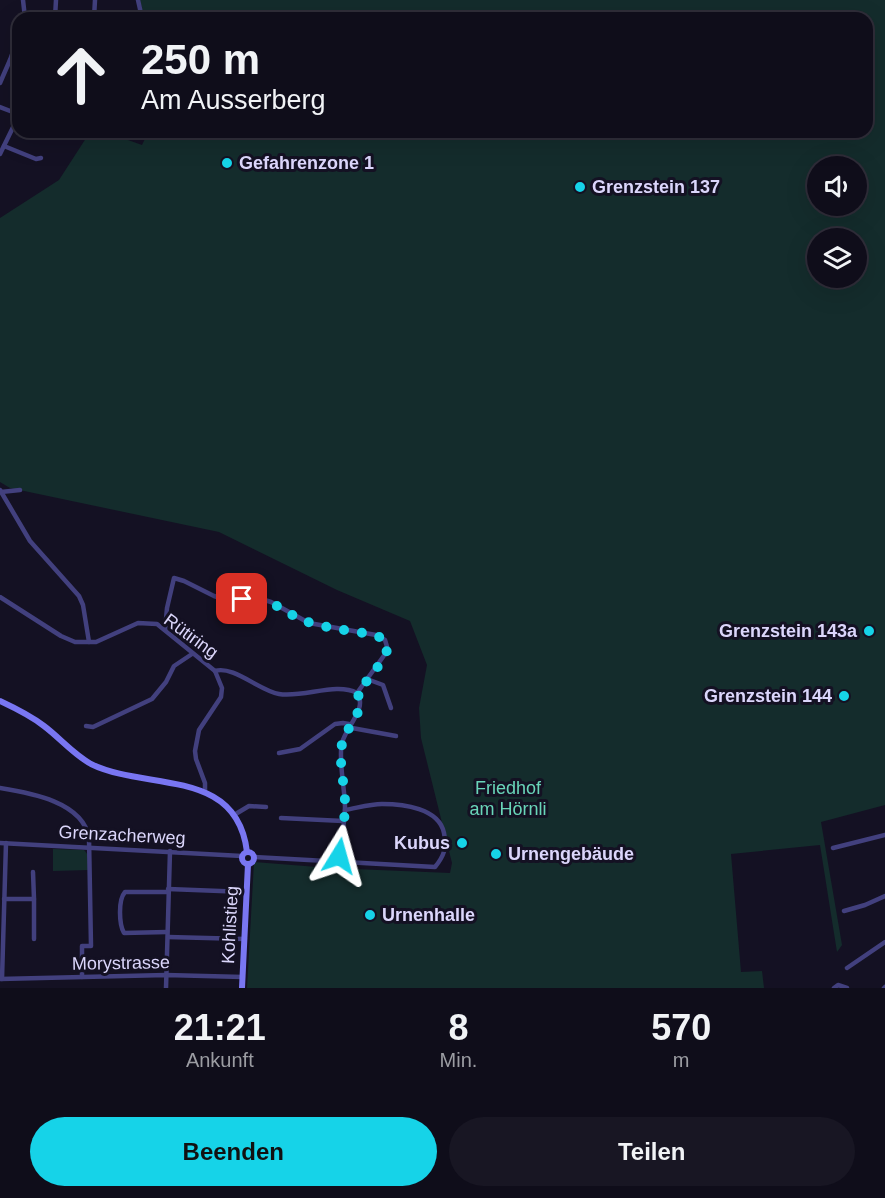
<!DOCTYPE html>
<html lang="de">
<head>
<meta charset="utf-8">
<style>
  :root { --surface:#0f0d1a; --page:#181623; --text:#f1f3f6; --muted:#9b9ca2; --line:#2f2d39; --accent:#16d3e8 }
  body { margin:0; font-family:Helvetica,sans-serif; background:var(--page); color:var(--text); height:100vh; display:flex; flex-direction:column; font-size:22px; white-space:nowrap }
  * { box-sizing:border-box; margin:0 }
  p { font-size:20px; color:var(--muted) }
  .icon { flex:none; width:33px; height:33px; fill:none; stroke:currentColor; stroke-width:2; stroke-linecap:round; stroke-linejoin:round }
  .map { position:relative; height:988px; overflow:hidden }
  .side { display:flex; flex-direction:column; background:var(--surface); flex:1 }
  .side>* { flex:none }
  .guide { position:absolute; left:12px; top:12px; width:861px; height:126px; border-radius:18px; box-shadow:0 6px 24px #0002,0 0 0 2px var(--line); background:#0f0d1a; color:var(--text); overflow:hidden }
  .buttons { position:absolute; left:807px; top:156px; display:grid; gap:12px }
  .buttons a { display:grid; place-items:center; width:60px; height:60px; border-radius:50%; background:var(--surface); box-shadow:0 6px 24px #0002,0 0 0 2px var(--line); font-size:30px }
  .pin { position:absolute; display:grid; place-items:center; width:51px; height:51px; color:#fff; margin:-26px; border-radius:12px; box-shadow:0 3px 9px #0006 }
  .me { position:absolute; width:66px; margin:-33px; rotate:8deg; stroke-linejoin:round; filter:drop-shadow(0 0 4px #0008) }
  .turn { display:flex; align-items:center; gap:21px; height:126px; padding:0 30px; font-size:27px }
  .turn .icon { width:78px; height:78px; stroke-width:2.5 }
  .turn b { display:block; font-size:42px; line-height:51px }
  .eta { display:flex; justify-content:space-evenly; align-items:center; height:102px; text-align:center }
  .eta b { font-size:36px; font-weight:600; line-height:42px }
  .cta { display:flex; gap:12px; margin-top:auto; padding:12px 30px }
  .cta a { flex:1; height:69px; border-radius:36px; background:var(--accent); color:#111; font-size:24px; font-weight:600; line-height:69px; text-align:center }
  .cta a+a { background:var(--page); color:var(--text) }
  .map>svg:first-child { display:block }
  .green { fill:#142c2c; fill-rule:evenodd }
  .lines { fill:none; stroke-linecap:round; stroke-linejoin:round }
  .street { stroke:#42407e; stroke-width:4.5 }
  .secondary { stroke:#7976f2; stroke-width:6 }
  .route { stroke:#16d3e8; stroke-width:10; stroke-dasharray:0 18 }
  .poi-dot { fill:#16d3e8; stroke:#141123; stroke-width:2 }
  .labels { text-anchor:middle; stroke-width:6; stroke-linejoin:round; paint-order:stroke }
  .poi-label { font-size:18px; font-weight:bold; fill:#dbd6fb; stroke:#141123; text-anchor:start }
  .street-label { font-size:18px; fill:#dbd6fb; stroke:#141123 }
  .park-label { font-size:18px; fill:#69d5b9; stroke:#141123 }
</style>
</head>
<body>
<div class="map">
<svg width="885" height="988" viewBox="0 0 885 988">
  <rect width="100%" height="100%" fill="#141123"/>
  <g class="green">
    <path d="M 140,0 L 885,0 L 885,805 L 821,822 L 842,945 L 837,952 L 820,845 L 731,854 L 741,972 L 762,971 L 764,988 L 247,988 L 254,862 L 330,868 L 450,873 L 452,863 L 421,738 L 419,708 L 427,665 L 410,621 L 337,590 L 219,532 L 10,488 L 0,482 L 0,218 L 59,180 L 90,132 L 124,132 L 125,139 L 142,145 L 146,137 L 138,134 L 139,132 L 867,132 L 867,18 L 164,18 L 163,16 L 144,18 ZM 818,166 L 856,166 L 856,206 L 818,206 ZM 818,238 L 856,238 L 856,278 L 818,278 Z"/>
    <path d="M 53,849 L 84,850 L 88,855 L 89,870 L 53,871 Z"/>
  </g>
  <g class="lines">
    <g class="street">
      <path d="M 23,0 L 25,18"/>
      <path d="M 138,0 L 142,18"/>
      <path d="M 55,18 L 56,0"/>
      <path d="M 94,18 L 95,0"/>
      <path d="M 18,38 L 10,60 L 18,63"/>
      <path d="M 0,83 L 10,60"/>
      <path d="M 0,107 L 18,114"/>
      <path d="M 4,146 L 36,159 L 41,158"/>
      <path d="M 0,154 L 18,117"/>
      <path d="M 0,490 L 30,541 L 79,596 L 83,605 L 89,642"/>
      <path d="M 1,492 L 20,490"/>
      <path d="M 0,597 L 61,636 L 75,642 L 96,642 L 138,623 L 157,624 L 215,671 L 222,688 L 221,697 L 199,730 L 195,751 L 196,759 L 205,783 L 205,791"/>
      <path d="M 165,630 L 167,608 L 174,578 L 184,581 L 214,596 L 226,600 L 258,598 L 271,602 L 309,623 L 376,635 L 385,640 L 388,650 L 357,693"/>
      <path d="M 215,671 C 233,665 260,691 279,694 C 304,698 336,682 357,693"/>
      <path d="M 367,679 L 383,685 L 391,708"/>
      <path d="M 86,726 L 93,727 L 152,699 L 166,682 L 174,666 L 192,654"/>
      <path d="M 279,753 L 300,749 L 335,724 L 343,723 L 349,724 L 352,728 L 396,736"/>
      <path d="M 0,788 C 31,793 83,802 89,838 L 91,946 L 82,946 L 82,977"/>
      <path d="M 234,815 L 249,806 L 266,807"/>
      <path d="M 281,818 L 343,821"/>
      <path d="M 0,843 L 242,856"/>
      <path d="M 833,848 L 885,835"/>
      <path d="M 254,857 L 435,867 C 444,856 447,848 444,833 C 439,808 403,804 382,804 C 370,804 357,808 345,810"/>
      <path d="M 338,862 C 340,844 345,825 345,807 C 345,790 338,758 342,743 C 346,726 368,709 357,693"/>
      <path d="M 33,872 L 34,899"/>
      <path d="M 168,889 L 246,892"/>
      <path d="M 4,899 L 34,899 L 34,939"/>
      <path d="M 844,911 L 865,905 L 885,896"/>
      <path d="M 167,932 L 124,933 C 119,924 118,900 125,892 L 168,892"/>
      <path d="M 168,937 L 245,939"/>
      <path d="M 847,968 L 885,942"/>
      <path d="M 0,979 L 166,975 L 243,977"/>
      <path d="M 2,979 L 6,843"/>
      <path d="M 166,988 L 170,851"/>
      <path d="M 834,988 L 838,985 L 847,988"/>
      <path d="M 884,988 L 885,987"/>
    </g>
    <g class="secondary">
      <path d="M 0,701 C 15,708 31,716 44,726 C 60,738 73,754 91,764 C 146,791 237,767 247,852"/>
      <circle cx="248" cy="858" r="6"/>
      <path d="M 242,988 L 248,864"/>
    </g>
  </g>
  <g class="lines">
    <path class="route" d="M 242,599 C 277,597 283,615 311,623 C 332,629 354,631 375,635 C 382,638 388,641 387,649 C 387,658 364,684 357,693 C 368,710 345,727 342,744 C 338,763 346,789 345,809 C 344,825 341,841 339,856"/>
  </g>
  <g class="poi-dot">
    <circle cx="227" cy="163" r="6"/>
    <circle cx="580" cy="187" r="6"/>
    <circle cx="869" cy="631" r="6"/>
    <circle cx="844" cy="696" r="6"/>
    <circle cx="462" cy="843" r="6"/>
    <circle cx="496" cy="854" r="6"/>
    <circle cx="370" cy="915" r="6"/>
  </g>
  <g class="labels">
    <g class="poi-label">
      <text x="239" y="169">Gefahrenzone 1</text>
      <text x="592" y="193">Grenzstein 137</text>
      <text x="857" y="637" text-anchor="end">Grenzstein 143a</text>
      <text x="832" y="702" text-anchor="end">Grenzstein 144</text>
      <text x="450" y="849" text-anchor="end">Kubus</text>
      <text x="508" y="860">Urnengebäude</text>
      <text x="382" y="921">Urnenhalle</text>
    </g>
    <g class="street-label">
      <text transform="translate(191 636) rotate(36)" y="6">Rütiring</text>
      <text transform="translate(122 835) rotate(3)" y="6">Grenzacherweg</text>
      <text transform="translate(230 925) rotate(-87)" y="6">Kohlistieg</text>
      <text transform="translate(121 963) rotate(-1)" y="6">Morystrasse</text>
    </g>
    <g class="park-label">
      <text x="508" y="794">Friedhof<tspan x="508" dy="21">am Hörnli</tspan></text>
    </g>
  </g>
</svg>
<div class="buttons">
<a><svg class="icon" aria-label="sound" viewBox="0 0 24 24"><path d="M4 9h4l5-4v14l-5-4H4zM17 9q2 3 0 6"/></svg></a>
<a><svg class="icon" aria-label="layers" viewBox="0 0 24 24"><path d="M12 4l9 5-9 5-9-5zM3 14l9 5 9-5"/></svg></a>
</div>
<div class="pin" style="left:242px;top:599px;background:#d93025"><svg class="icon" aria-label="arrive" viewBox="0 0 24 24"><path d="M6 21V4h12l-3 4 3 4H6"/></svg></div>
<svg class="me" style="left:339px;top:856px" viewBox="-20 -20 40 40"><path d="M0-17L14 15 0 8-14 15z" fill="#16d3e8" stroke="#fff" stroke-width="4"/></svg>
<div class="guide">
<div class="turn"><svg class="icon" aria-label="ahead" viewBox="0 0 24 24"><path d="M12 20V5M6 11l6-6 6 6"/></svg><div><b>250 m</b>Am Ausserberg</div></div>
</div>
</div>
<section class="side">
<div class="eta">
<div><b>21:21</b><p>Ankunft</p></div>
<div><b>8</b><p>Min.</p></div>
<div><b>570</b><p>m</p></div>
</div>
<div class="cta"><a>Beenden</a><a>Teilen</a></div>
</section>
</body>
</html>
